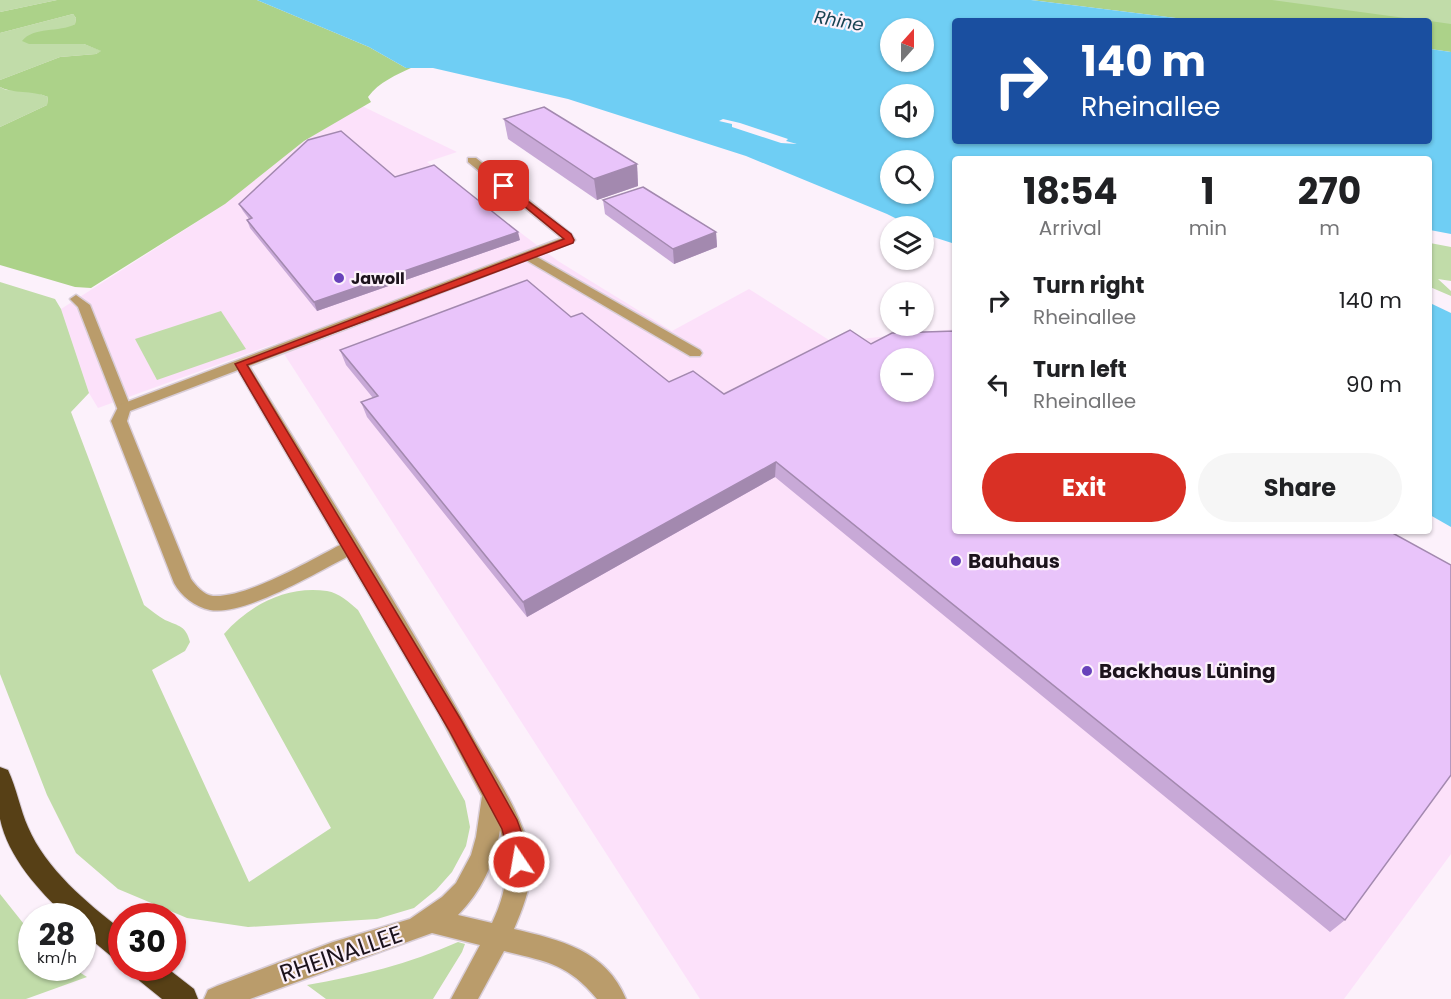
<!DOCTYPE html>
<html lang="en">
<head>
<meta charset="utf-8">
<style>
  :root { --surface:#fff; --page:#f6f6f6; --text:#202124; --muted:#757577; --accent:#d93025 }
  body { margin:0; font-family:Poppins,sans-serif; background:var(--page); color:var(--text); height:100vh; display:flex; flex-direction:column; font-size:22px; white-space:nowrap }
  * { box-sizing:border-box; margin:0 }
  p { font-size:20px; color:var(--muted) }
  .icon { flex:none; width:33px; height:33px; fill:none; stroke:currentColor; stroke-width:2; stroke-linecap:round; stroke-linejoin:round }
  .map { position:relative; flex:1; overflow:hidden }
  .drawer { position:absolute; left:952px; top:156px; width:480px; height:378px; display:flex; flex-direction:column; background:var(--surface); border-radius:6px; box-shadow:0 2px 4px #0004 }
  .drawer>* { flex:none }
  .hud { position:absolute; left:952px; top:18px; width:480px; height:126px; border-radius:6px; box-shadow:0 2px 4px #0004; background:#1a4fa0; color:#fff; overflow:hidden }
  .needle { width:39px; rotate:21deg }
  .fabs { position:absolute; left:880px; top:18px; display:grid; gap:12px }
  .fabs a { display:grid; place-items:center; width:54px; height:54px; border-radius:50%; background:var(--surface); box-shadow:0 2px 4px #0004; font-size:30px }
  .speed { position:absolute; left:18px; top:903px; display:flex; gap:12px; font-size:30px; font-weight:700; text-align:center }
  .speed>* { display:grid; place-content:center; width:78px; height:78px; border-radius:50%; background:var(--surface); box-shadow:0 2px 4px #0004; line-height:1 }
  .speed small { font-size:15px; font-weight:400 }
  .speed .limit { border:9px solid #d22; background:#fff; color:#111 }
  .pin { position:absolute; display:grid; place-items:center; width:51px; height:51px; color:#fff; margin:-26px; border-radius:12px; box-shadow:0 3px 9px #0006 }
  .me { position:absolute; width:66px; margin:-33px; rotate:348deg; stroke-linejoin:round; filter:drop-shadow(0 0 4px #0008) }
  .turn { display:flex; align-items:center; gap:21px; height:126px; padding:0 30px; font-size:27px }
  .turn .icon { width:78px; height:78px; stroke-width:2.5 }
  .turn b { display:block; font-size:42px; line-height:51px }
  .eta { display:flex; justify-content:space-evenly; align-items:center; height:102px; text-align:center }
  .eta b { font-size:36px; font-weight:700; line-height:42px }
  .primary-button { display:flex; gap:12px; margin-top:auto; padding:12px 30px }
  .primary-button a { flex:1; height:69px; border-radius:36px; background:var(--accent); color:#fff; font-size:24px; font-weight:700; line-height:69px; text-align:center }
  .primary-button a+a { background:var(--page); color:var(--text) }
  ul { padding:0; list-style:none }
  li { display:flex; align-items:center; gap:18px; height:84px; padding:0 30px }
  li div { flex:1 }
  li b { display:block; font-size:22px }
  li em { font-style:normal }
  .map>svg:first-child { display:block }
  .built { fill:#fce1fa; fill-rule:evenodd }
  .green { fill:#c1dca9 }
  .forest { fill:#acd289 }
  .water { fill:#6fcef4; fill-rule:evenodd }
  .pier { fill:#fcf1fb }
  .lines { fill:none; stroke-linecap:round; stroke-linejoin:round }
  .service-casing { stroke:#d8cdd7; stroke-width:3 }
  .minor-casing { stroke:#d8cdd7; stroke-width:3 }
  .motorway-casing { stroke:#d8cdd7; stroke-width:2 }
  .service { fill:#ba9c6b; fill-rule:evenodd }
  .minor { fill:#ba9c6b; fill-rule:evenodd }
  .motorway { fill:#574016; fill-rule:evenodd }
  .wall { fill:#c8a9d7 }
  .shaded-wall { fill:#a389af }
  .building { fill:#e9c4fa; stroke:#a389af; stroke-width:1.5; fill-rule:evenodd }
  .route { fill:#d93025; stroke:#8d1f18; stroke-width:1.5 }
  .poi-dot { fill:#6842bb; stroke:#fcf1fb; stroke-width:2 }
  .labels { text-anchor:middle; stroke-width:4.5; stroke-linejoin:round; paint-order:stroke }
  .far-poi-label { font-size:16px; font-weight:bold; fill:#1c131c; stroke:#fcf1fb; text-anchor:start }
  .far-water-label { font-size:18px; font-style:italic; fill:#174151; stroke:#fcf1fb }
  .poi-label { font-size:20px; font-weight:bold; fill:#1c131c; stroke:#fcf1fb; text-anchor:start }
  .near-street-label { font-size:24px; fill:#1c131c; stroke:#fcf1fb }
</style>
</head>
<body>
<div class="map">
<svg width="1451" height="999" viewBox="0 0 1451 999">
  <rect width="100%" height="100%" fill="#fcf1fb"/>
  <path class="built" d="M 362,106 L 457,152 L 427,162 L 558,261 L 672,331 L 749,289 L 832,342 L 955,329 L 956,531 L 1451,569 L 1451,854 L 1344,999 L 700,999 L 277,343 L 98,408 L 89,393 L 61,309 L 225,204 L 304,141 ZM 891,358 L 924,358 L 924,392 L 891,392 Z"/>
  <g class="green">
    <path d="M 0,0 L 57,0 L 0,12 Z"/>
    <path d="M 1183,0 L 1451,0 L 1451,45 L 1430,43 L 1430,21 L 1312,21 Z"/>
    <path d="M 73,14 L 76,18 L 75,24 L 66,29 L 48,31 L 29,44 L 84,44 L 102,51 L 96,54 L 60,57 L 0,80 L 0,33 Z"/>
    <path d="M 0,87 L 6,90 L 32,91 L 48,97 L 47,105 L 0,127 Z"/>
    <path d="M 1430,243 L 1451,247 L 1451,281 L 1438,279 L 1451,291 L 1451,296 L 1430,287 Z"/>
    <path d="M 0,282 L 55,299 L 61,309 L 89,393 L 71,412 L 144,605 C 151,610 158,616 165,620 C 179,626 186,626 190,642 L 185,651 L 152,670 L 249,882 L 331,828 L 224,634 C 249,605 287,585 327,591 C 339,593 349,602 358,610 L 465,801 L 470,827 L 466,846 L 452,872 L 436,890 L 414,908 L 377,919 L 248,927 L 187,918 L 118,889 L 76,853 L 47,795 L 0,674 Z"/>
    <path d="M 221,311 L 246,349 L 157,380 L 135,339 Z"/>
    <path d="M 0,894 L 31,933 L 32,968 L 73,968 L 87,977 L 26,999 L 0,999 Z"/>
    <path d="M 458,942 L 465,944 L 462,952 L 433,999 L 326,999 L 307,985 C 359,976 409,964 458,942 Z"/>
  </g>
  <g class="forest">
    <path d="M 57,0 L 257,0 L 369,47 L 406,68 L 413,67 C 396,75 379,82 368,97 L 371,102 L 304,141 L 225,204 L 91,288 L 75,287 L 0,265 L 0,127 L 47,105 L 48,97 C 32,90 13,94 0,87 L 0,80 L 60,57 L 96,54 L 101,51 L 84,44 L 29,44 L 22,41 C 34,26 59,33 75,24 L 76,18 L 73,14 L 0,33 L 0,12 Z"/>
    <path d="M 1031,0 L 1272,0 L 1427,21 L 1200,21 Z"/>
    <path d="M 1430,21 L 1451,24 L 1451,52 L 1430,49 Z"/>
  </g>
  <g class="water">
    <path d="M 257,0 L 1031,0 L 1200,21 L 956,21 L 956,141 L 1430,141 L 1430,49 L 1451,52 L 1451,234 L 1430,230 L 1430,159 L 956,159 L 955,244 L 924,234 L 924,226 L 911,226 L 887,214 L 746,156 L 568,99 L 433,68 L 406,68 L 369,47 ZM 891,28 L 924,28 L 924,62 L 891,62 ZM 891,94 L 924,94 L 924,128 L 891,128 ZM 891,160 L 924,160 L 924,194 L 891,194 Z"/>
    <path d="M 1430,303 L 1451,313 L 1451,527 L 1430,515 Z"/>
  </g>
  <path class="pier" d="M 723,119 L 740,123 L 788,139 L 786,141 L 797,144 L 781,143 L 732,127 L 732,124 L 719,121 Z"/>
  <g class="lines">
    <g class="service-casing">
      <g id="service">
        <path d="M 530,253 L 700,350 L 702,353 L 700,356 L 690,356 L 526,260 L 526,254 Z"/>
        <path d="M 76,295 L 90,305 L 131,408 L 129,411 L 124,413 L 117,408 L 78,307 L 70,299 Z"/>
      </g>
    </g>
    <g class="minor-casing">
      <path id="minor" d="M 468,158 L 476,158 L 571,234 L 575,240 L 573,242 L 249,366 C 323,487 401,608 470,732 C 491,770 522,811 530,854 C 534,880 524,906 514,929 C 560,940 606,950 626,999 L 597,999 C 567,963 547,962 504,951 L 478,999 L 451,999 L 480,945 L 432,933 L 250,999 L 204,999 L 208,990 L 217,986 L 333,942 L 410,919 L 442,897 L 456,883 L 471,855 L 476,837 L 482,796 L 439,714 L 347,557 C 316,573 244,616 210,610 C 195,607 181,596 174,583 L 111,421 L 119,405 L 562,238 L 468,162 ZM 238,370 L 340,545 C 309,561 247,598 213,596 C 204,595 196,586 191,579 L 127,421 L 130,411 ZM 500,830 C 511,863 507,892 492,923 L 458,915 C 481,892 495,862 500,830 Z"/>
    </g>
    <g class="motorway-casing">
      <g id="motorway">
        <path d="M 0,767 L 8,770 C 17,789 20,809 28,827 C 46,869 87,903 122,930 L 122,960 L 112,957 L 82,932 L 82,916 L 66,916 C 39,891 8,857 0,819 C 0,803 0,783 0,767 Z"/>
        <path d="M 132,968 L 167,968 L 194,989 L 198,999 L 162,999 L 136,978 Z"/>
      </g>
    </g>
    <use href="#service" class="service"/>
    <use href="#minor" class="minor"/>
    <use href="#motorway" class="motorway"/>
  </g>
  <g class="wall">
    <path d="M 504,119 L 637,164 L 638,186 L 597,200 L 508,139 Z"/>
    <path d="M 395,177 L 520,240 L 317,311 L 250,228 L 247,220 L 249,219 L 243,211 L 239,204 Z"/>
    <path d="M 603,200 L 716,232 L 717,247 L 674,264 L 605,214 Z"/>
    <path d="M 571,317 L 669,382 L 693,371 L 1345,920 L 1330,932 L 775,477 L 527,617 L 367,417 L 361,402 L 373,398 L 346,365 L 340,350 Z"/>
  </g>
  <g class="shaded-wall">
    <path d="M 637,164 L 638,186 L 597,200 L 594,179 Z"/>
    <path d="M 518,232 L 520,240 L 317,311 L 314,302 Z"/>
    <path d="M 716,232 L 717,247 L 674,264 L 673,249 Z"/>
    <path d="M 776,462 L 775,477 L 527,617 L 523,602 Z"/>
  </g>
  <g class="building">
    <path d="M 544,107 L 637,164 L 594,179 L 504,119 Z"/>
    <path d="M 341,131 L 395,177 L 434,165 L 518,232 L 314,302 L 247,220 L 252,218 L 239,204 L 308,140 Z"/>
    <path d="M 643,187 L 716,232 L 673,249 L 603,200 Z"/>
    <path d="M 527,280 L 571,317 L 582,313 L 669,382 L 693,371 L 724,394 L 850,330 L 871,344 L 892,333 L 956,331 L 956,531 L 1389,531 L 1451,565 L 1451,775 L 1345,920 L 776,462 L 523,602 L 361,402 L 378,396 L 340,350 ZM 891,358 L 924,358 L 924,392 L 891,392 Z"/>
  </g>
  <path class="route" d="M 504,183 L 571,234 L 574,240 L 573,243 L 247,365 L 461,720 L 517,820 L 526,845 L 528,862 L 525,868 L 519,871 L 512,868 L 502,829 L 449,730 L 235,364 L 564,239 L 501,187 L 499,186 Z"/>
  <g class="poi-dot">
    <circle cx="339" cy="278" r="6"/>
    <circle cx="956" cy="561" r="6"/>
    <circle cx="1087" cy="671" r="6"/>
  </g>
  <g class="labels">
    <g class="far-poi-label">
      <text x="351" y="284">Jawoll</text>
    </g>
    <g class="far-water-label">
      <text transform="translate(839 21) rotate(10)" y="6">Rhine</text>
    </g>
    <g class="poi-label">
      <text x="968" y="568">Bauhaus</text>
      <text x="1099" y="678">Backhaus Lüning</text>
    </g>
    <g class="near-street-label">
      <text transform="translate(341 954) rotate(-19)" y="8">RHEINALLEE</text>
    </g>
  </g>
</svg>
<div class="fabs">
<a><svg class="needle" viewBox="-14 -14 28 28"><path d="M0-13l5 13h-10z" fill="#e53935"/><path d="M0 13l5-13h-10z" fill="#757577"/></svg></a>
<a><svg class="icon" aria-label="sound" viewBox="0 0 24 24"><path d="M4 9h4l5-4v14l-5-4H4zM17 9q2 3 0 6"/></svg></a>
<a><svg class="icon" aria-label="search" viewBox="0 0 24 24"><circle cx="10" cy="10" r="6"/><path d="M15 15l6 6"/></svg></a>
<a><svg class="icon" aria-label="layers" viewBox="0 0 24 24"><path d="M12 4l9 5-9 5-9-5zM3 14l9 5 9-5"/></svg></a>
<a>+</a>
<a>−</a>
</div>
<div class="speed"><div>28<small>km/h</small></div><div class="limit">30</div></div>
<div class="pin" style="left:504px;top:186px;background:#d93025"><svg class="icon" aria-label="arrive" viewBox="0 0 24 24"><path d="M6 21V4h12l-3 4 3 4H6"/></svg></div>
<svg class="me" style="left:519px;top:862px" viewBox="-20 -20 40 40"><circle r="17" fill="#d93025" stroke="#fff" stroke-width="3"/><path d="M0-11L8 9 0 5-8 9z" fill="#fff"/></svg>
<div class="hud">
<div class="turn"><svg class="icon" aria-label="right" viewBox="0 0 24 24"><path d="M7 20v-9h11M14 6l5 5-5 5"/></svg><div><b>140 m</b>Rheinallee</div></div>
</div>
<section class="drawer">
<div class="eta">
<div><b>18:54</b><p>Arrival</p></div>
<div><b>1</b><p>min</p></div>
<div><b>270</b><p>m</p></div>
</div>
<ul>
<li><svg class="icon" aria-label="right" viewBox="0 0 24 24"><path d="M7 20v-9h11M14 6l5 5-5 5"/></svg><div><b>Turn right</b><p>Rheinallee</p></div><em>140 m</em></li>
<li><svg class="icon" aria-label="left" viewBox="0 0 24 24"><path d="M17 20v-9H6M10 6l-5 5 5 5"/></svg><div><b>Turn left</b><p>Rheinallee</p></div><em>90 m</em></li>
</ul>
<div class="primary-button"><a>Exit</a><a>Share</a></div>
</section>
</div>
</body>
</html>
